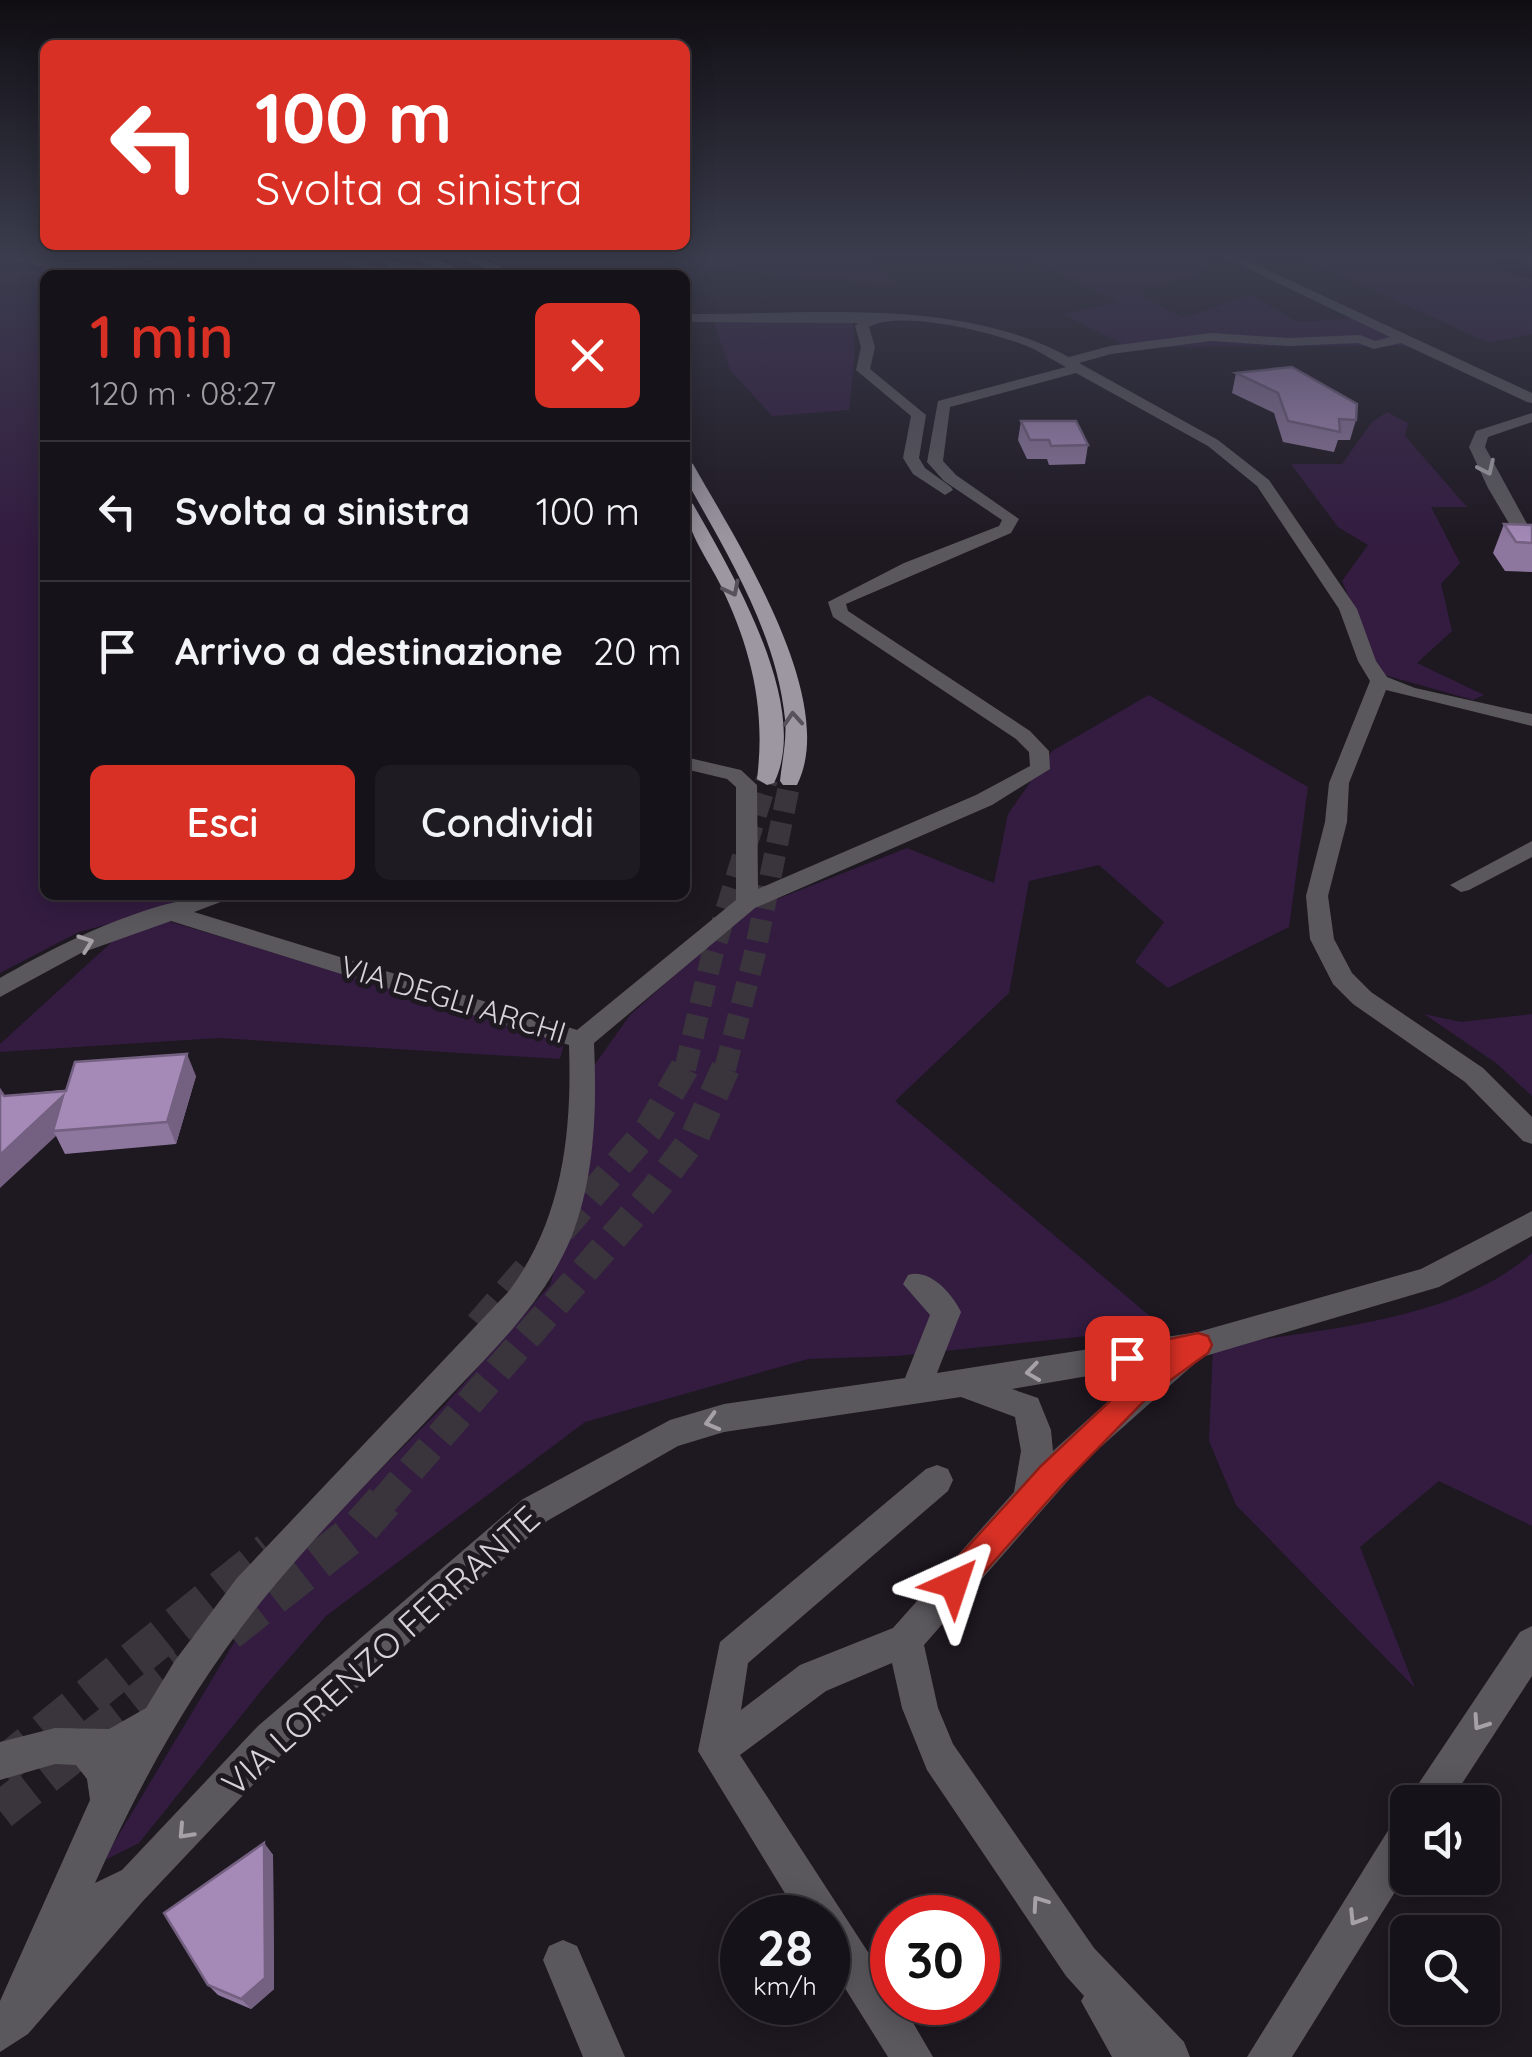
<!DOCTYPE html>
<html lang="it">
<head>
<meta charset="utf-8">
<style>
  :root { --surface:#161219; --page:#1f1b22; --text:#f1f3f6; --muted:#9e9ea2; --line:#353238; --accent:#d93025 }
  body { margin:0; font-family:Quicksand,sans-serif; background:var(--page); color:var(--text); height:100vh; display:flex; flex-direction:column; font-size:38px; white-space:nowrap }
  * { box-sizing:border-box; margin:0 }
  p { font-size:32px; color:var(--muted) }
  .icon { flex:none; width:55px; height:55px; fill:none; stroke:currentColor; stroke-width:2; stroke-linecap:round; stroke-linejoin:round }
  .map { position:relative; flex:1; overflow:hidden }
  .side { position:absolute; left:40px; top:270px; width:650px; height:630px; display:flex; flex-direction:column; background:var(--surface); border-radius:15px; box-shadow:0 5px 25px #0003,0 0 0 2px var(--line) }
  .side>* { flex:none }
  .banner { position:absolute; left:40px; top:40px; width:650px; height:210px; border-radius:15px; box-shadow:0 5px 25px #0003,0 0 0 2px var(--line); background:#d93025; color:#fff; overflow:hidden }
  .controls { position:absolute; left:1390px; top:1785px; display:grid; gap:20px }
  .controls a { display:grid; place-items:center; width:110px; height:110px; border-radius:15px; background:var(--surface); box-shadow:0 5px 25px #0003,0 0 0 2px var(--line); font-size:50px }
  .speed { position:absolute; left:720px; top:1895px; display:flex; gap:20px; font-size:50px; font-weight:700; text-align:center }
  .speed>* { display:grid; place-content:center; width:130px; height:130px; border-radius:50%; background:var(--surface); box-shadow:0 5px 25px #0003,0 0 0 2px var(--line); line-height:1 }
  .speed small { font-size:25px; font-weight:400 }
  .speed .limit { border:15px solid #d22; background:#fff; color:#111 }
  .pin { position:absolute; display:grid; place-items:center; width:85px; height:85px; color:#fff; margin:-42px; border-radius:20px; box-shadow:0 5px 15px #0006 }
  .me { position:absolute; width:110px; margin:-55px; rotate:42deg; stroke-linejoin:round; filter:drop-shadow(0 0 8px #0008) }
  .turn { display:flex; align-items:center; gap:35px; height:210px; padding:0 50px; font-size:45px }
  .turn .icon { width:130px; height:130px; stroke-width:2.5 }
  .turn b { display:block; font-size:70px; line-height:85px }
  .round { display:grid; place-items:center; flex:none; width:105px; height:105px; border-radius:15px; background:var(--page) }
  .head { display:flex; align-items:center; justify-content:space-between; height:170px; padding:0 50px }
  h1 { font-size:60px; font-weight:600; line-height:75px; color:var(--accent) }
  .cta { display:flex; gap:20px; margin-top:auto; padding:20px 50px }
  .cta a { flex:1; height:115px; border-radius:15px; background:var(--accent); color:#fff; font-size:40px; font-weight:600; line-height:115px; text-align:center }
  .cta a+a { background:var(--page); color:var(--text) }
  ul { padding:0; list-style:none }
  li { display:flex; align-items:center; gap:30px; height:140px; padding:0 50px; border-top:2px solid var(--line) }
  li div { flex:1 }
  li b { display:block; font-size:38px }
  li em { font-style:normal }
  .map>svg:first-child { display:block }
  .green { fill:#331c40 }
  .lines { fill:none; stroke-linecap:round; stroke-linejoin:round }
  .river { fill:#160122; fill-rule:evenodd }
  .major-tunnel-far2 { stroke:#3a343d; stroke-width:22; stroke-dasharray:22 11; stroke-linecap:butt }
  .major-tunnel-far1 { stroke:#3a343d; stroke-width:29; stroke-dasharray:29 15; stroke-linecap:butt }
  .major-tunnel { stroke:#3a343d; stroke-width:38; stroke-dasharray:38 19; stroke-linecap:butt }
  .minor { fill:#5b585d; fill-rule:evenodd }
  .major { fill:#9d97a1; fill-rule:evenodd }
  .wall { fill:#8e779e }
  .shaded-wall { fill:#746181 }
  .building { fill:#a58ab8; stroke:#746181; stroke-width:2.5 }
  .oneway { stroke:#a5a1a7 }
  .oneway2 { stroke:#57515b }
  .route { fill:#d93025; stroke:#8d1f18; stroke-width:2.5 }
  .labels { text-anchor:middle; stroke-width:10; stroke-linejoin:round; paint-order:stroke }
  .street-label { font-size:30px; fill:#d6d2d9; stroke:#1e1821 }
  .near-street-label { font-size:35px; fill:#d6d2d9; stroke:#1e1821 }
</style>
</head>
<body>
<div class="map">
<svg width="1532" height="2057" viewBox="0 0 1532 2057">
  <rect width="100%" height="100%" fill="#1e1821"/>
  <g class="green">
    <path d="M 0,257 L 28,268 L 102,267 L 195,257 L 148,275 L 45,275 L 45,895 L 216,895 L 79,932 L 0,973 Z"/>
    <path d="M 482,257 L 860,257 L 897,285 L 663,264 L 596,275 L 525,275 Z"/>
    <path d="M 1030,257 L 1212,257 L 1202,273 L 1136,291 L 1182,318 L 1250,295 L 1298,322 L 1352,318 L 1410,346 L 1128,347 L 1063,314 L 1118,302 Z"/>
    <path d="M 1302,257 L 1477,257 L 1532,280 L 1532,334 L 1489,343 Z"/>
    <path d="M 853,321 L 855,353 L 849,410 L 772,416 L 730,370 L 714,322 Z"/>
    <path d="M 1387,412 L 1408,423 L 1405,436 L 1467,507 L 1431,507 L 1460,563 L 1441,584 L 1452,631 L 1417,663 L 1484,695 L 1473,700 L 1381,674 L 1342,581 L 1368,545 L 1338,527 L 1291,464 L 1342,464 L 1372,422 Z"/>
    <path d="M 1149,695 L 1308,787 L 1289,927 L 1168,988 L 1135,962 L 1164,922 L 1099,865 L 1029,881 L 1009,993 L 895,1101 L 1164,1328 L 897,1356 L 808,1359 L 585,1422 L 326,1616 L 265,1686 L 139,1843 L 103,1861 L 274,1576 L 444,1406 L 550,1285 L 578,1192 L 593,1067 L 630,1015 L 747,911 L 907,848 L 994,883 L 1008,814 L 1052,751 Z"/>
    <path d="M 168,921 L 565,1040 L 560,1059 L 218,1038 L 0,1052 L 0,1044 L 114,940 Z"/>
    <path d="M 1424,1014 L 1461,1022 L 1532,1014 L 1532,1096 L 1496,1063 Z"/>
    <path d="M 1532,1253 L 1532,1526 L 1439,1481 L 1360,1547 L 1415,1688 L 1236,1505 L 1209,1441 L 1213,1347 C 1311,1330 1457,1322 1532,1253 Z"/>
  </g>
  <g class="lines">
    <path class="river" d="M 1491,257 L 1510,257 L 1532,269 L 1532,279 L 1507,273 Z"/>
    <g class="major-tunnel-far2">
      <path d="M 685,1069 L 712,956 L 767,779"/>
      <path d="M 725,1069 L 754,957 L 790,781"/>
    </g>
    <g class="major-tunnel-far1">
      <path d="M 561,1230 L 649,1129 L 685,1067"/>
      <path d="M 479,1325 L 532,1264"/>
      <path d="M 382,1503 L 652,1193 L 695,1136 L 726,1067"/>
    </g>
    <g class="major-tunnel">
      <path d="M 228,1632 L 360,1528 L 384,1501"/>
      <path d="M 0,1768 L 269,1551"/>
      <path d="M 0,1811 L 185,1666"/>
    </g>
    <g class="minor">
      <path d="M 10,257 L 64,262 L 151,257 C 122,273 39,275 10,257 Z"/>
      <path d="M 336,257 C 355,257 372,271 389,267 L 377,257 C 388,257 391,260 401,263 C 420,270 434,260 457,275 L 428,271 L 372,275 Z"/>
      <path d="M 1224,257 L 1240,257 L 1532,393 L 1532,403 L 1527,402 L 1401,343 L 1374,349 L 1358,343 L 1288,346 L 1211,341 L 1111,354 L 1079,363 L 1218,440 L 1269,480 L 1357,609 L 1376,661 L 1387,677 L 1415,688 L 1532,714 L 1532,726 L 1386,690 L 1349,783 L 1347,822 L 1328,896 L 1334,939 L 1352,973 L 1371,992 L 1483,1068 L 1532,1117 L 1532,1144 L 1523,1141 L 1465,1082 L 1353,1004 L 1333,984 L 1310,939 L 1306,896 L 1325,822 L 1329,783 L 1370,681 L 1358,661 L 1339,609 L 1257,486 L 1208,446 L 1076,373 L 950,407 L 943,461 L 956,475 L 1019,519 L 1011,533 L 846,604 L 848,611 L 1030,731 L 1049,751 L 1050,769 L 992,805 L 755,908 L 594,1043 C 597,1108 595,1178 571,1238 C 545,1300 497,1347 451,1395 C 387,1463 320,1529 261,1602 C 193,1687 139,1784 95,1883 L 122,1870 L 258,1726 L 523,1499 L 670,1420 L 724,1404 L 905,1378 L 930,1315 L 903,1284 L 908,1275 C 929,1268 952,1293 961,1312 L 937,1373 L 1198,1332 L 1421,1269 L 1532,1211 L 1532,1236 L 1439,1287 L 1202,1357 L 1086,1460 L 924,1645 L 938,1708 L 953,1744 L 1094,1948 L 1184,2042 L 1190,2057 L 1112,2057 L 1081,2001 L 1084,1996 L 1066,1976 L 927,1770 L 902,1708 L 892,1663 L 826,1691 L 740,1755 L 892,1989 L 892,2002 L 901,2002 L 933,2057 L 888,2057 L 828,1961 L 828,1918 L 800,1918 L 698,1751 L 720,1642 L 926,1469 L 937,1465 L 948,1469 L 953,1480 L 948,1491 L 748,1663 L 741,1710 L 800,1665 L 893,1628 L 1014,1492 L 1021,1451 L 1015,1417 L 961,1397 L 724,1432 L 678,1446 L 547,1521 L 284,1752 L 143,1901 L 28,2034 L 0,2052 L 0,2001 L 90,1800 L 87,1779 L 76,1765 L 55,1764 L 0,1780 L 0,1742 L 55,1728 L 109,1729 L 146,1708 L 174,1662 L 237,1578 L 509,1291 C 563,1219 572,1132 569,1045 L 171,921 L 81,953 L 0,997 L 0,978 C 63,942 157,895 229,895 L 226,900 L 194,912 L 577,1030 L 736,900 L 736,787 L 727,779 L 685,769 L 685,757 L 741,770 L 757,785 L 758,889 L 976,795 L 1030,766 L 1029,752 L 1016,739 L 833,617 L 828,602 L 904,563 L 999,526 L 1002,520 L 944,481 L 927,462 L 938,401 L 1066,367 C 1052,360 1038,350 1024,345 C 991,332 900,309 869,327 L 875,347 L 870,369 L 926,415 L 919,458 L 925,468 L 951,487 L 953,490 L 945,495 L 913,474 L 903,458 L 911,416 L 856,370 L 861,347 L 855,326 L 858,323 L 685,322 L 685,314 C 810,315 956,296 1069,357 L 1110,346 L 1211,333 L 1288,338 L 1360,335 L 1375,341 L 1390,337 ZM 1147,1366 L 1053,1451 L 1051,1430 L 1038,1398 L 1012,1389 Z"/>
      <path d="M 1514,257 L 1532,258 L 1532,266 Z"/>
      <path d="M 1532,413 L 1532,422 L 1488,437 L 1485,447 L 1532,533 L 1532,552 L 1523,547 L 1488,488 L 1469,447 L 1476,431 Z"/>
      <path d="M 1532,841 L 1532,857 L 1469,890 L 1461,892 L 1450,885 Z"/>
      <path d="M 1532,1626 L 1532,1676 L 1450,1802 L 1409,1802 L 1415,1789 L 1520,1632 Z"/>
      <path d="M 1408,1816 L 1408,1871 L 1292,2057 L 1247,2057 L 1394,1821 Z"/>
      <path d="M 563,1940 L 577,1946 L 625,2057 L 583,2057 L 543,1960 L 549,1946 Z"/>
    </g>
    <g class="major">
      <path d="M 411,257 L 429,257 L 472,275 L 454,275 Z"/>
      <path d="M 459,257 L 477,257 L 520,275 L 502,275 Z"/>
      <path d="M 685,459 L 693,464 C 735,539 840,699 797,785 L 783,785 L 780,781 C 782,761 787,740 785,719 C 776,631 727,554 685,478 Z"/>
      <path d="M 685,499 L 693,504 C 731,571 812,706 774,783 L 767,785 L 757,779 C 766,708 751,648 720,584 C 706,556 685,530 685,499 Z"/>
    </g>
  </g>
  <g class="wall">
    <path d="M 1236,373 L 1356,420 L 1350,440 L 1338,440 L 1334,452 L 1283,442 L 1274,413 L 1232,393 Z"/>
    <path d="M 1021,421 L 1088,445 L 1085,464 L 1049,465 L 1047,459 L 1027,459 L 1018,440 Z"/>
    <path d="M 1504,524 L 1532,525 L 1532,572 L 1505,571 L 1493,553 Z"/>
    <path d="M 196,1076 L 176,1144 L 65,1154 L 56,1136 L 4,1096 Z"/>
    <path d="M 264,1843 L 273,1855 L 274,1989 L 251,2009 L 218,1995 L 208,1985 Z"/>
  </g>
  <g class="shaded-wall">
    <path d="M 187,1054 L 196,1076 L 176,1144 L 167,1122 Z"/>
    <path d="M 63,1096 L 53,1131 L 56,1136 L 0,1188 L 0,1155 Z"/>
    <path d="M 264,1843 L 273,1855 L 274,1989 L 251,2009 L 241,1999 Z"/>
  </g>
  <g class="building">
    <path d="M 1292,367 L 1357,404 L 1356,420 L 1339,419 L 1340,432 L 1288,421 L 1278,393 L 1236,373 Z"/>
    <path d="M 1021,421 L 1076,421 L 1088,445 L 1051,446 L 1049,440 L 1030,440 Z"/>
    <path d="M 1504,524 L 1532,525 L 1532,543 L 1516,542 Z"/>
    <path d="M 187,1054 L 167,1122 L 53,1131 L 63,1096 L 0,1155 L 0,1090 L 4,1096 L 66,1091 L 75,1062 Z"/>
    <path d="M 264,1843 L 265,1978 L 241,1999 L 208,1985 L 164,1913 Z"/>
  </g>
  <defs><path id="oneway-chevron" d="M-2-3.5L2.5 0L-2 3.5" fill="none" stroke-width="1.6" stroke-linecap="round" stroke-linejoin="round" transform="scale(2.5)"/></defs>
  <g class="oneway">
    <use href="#oneway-chevron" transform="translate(1487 468) rotate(65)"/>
    <use href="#oneway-chevron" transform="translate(86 943) rotate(-20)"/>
    <use href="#oneway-chevron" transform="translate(1033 1372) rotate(172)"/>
    <use href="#oneway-chevron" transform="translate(712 1422) rotate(164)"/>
    <use href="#oneway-chevron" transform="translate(1480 1723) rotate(124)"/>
    <use href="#oneway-chevron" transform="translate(185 1832) rotate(133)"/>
    <use href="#oneway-chevron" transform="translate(1039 1903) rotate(-125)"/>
    <use href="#oneway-chevron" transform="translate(1356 1918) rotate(122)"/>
  </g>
  <g class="oneway2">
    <use href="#oneway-chevron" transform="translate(732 589) rotate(63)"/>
    <use href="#oneway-chevron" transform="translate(793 719) rotate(-94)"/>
  </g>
  <linearGradient id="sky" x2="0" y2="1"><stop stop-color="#100d12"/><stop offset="0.47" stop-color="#3b3d4e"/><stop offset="1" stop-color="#3b3d4e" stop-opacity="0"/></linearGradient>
  <rect width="1532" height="545" fill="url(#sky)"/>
  <path class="route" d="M 1198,1333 L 1208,1336 L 1212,1345 L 1208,1353 L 1150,1395 L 1062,1485 L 964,1595 L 954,1599 L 943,1595 L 938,1584 L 943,1574 L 1041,1466 L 1146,1367 L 1127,1370 L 1117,1367 L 1113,1358 L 1117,1350 Z"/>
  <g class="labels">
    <g class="street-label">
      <text transform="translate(453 1000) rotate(17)" y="10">VIA DEGLI ARCHI</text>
    </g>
    <g class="near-street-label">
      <text transform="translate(381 1651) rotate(-42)" y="12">VIA LORENZO FERRANTE</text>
    </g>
  </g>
</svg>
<div class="controls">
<a><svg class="icon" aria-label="sound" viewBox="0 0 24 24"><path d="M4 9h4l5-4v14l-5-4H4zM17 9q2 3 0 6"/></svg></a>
<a><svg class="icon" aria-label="search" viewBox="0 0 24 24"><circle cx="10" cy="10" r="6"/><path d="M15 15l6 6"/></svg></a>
</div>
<div class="speed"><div>28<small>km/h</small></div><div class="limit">30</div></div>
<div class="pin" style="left:1127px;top:1358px;background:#d93025"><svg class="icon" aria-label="arrive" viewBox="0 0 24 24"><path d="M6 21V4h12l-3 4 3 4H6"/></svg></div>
<svg class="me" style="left:954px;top:1584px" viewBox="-20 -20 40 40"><path d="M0-17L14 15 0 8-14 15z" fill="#d93025" stroke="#fff" stroke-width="4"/></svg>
<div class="banner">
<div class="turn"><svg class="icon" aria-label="left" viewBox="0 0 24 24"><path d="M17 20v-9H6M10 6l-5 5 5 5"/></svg><div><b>100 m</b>Svolta a sinistra</div></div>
</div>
<section class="side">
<div class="head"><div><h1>1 min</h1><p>120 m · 08:27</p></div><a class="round" style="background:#d93025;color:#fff"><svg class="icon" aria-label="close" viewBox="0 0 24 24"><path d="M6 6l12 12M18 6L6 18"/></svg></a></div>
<ul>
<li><svg class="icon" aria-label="left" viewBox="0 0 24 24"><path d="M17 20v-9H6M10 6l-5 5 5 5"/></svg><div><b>Svolta a sinistra</b></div><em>100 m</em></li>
<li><svg class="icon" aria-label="arrive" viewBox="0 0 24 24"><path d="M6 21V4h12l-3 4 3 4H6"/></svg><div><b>Arrivo a destinazione</b></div><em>20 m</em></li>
</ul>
<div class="cta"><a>Esci</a><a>Condividi</a></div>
</section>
</div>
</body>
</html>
